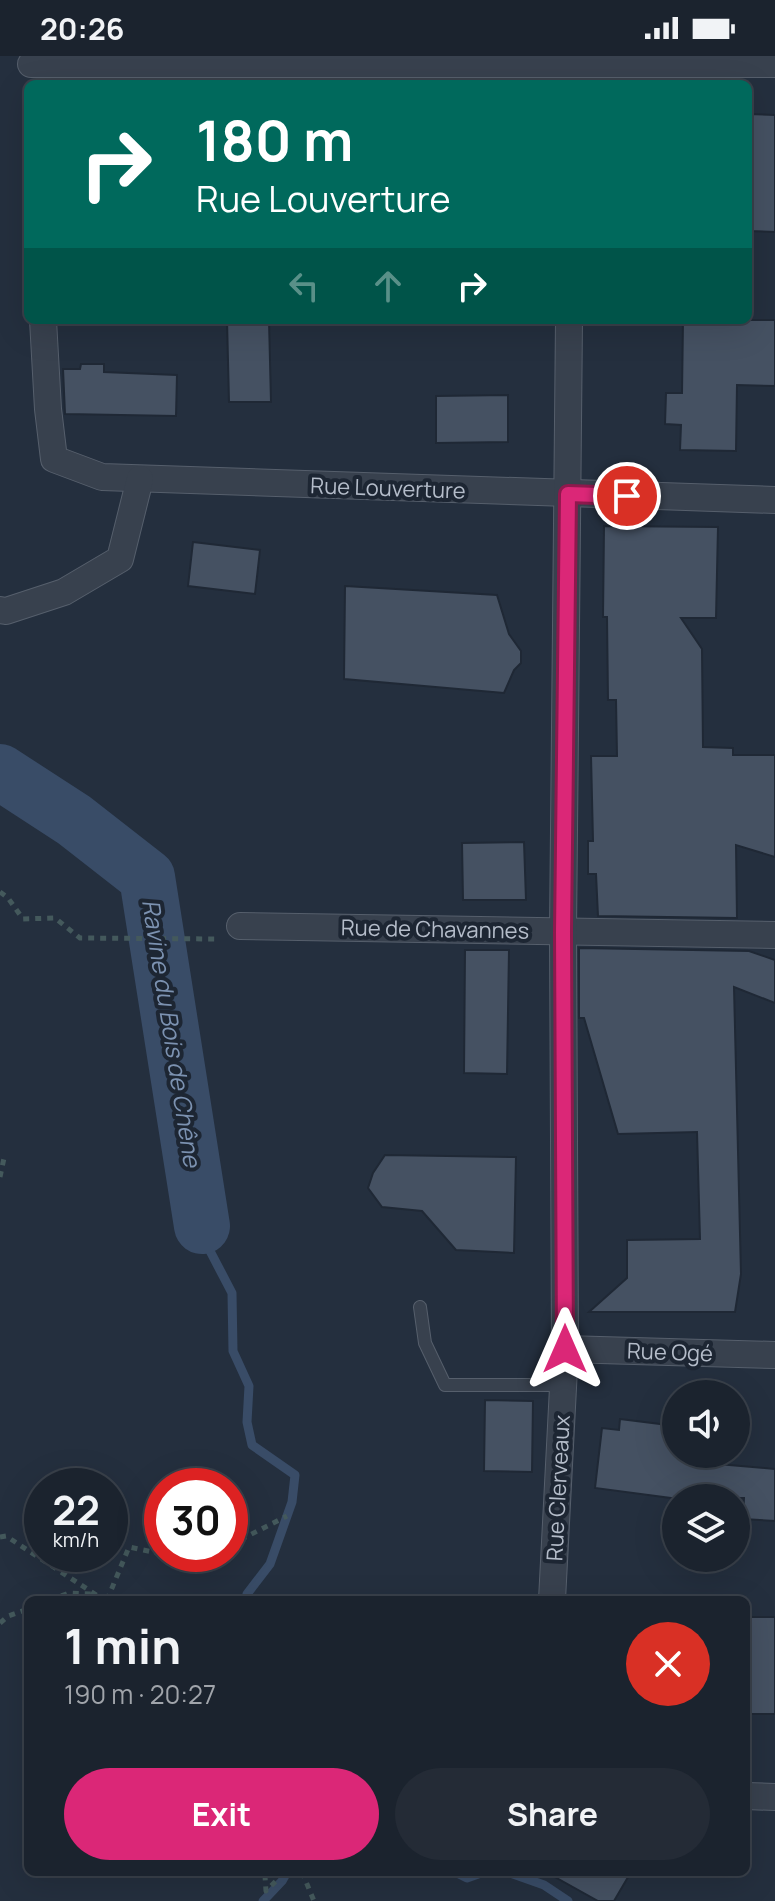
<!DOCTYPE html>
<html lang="en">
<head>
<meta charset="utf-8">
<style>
  :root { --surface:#1b232e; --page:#242b36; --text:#f1f3f6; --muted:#a0a4aa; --line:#39404a; --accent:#db2777 }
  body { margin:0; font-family:Manrope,sans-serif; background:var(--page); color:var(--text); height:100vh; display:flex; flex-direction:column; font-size:30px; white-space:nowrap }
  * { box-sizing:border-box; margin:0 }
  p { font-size:26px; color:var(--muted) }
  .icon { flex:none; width:44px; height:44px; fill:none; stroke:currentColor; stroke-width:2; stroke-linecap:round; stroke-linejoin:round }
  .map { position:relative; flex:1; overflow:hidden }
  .sheet { position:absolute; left:24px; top:1540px; width:726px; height:280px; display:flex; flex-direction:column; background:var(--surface); border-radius:12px; box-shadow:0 8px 32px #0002,0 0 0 2px var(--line) }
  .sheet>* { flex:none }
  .banner { position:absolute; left:24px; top:24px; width:728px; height:244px; border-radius:12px; box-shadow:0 8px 32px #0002,0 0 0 2px var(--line); background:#00695c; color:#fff; overflow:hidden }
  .buttons { position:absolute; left:662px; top:1324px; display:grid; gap:16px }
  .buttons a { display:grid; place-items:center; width:88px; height:88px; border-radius:50%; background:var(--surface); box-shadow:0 8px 32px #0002,0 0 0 2px var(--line); font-size:40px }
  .speed { position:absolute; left:24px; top:1412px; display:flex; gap:16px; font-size:40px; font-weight:700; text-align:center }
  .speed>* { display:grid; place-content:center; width:104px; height:104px; border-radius:50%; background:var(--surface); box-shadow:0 8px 32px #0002,0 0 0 2px var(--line); line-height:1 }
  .speed small { font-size:20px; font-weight:400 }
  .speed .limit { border:12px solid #d22; background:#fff; color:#111 }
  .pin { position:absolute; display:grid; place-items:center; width:68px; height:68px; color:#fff; margin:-34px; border:4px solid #fff; border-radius:50%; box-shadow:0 2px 8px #0007 }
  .me { position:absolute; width:88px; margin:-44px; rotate:0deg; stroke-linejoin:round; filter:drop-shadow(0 0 6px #0008) }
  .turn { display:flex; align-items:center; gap:28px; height:168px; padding:0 40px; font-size:36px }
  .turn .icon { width:104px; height:104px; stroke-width:2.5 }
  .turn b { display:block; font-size:56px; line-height:68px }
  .lanes { display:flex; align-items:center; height:76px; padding:0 40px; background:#0003; justify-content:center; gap:40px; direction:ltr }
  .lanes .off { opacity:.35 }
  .round { display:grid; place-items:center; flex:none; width:84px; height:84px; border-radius:42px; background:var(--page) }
  .head { display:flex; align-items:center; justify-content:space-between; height:136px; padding:0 40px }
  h1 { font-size:48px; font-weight:700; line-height:60px }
  .primary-button { display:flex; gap:16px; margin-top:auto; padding:16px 40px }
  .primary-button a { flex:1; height:92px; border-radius:48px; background:var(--accent); color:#fff; font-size:32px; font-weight:700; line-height:92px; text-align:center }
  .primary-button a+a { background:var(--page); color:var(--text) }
  .status { display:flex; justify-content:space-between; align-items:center; height:56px; padding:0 40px; background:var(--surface); direction:ltr }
  .status svg { height:22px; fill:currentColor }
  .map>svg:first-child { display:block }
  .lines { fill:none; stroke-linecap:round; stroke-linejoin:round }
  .stream { stroke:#394c67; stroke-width:9 }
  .river { stroke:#394c67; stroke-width:56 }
  .building { fill:#455162; stroke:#1f2835; stroke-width:2 }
  .service-casing { stroke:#565f6c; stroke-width:14 }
  .minor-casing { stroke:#565f6c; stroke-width:28 }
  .path { stroke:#44595c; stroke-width:5; stroke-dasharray:6 6; stroke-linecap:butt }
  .service { stroke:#38414e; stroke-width:12 }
  .minor { stroke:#38414e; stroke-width:26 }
  .route-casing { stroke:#8e194d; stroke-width:20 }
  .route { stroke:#db2777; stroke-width:14 }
  .labels { text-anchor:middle; stroke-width:8; stroke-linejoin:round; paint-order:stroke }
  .street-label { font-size:22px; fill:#b4bcc9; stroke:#1d2633 }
  .water-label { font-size:24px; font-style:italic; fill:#7c92b1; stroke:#1d2633 }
</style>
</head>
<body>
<div class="status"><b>20:26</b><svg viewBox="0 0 49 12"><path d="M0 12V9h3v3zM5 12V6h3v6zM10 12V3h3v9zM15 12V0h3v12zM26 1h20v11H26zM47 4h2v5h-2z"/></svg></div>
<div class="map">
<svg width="775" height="1845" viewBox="0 0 775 1845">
  <rect width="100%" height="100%" fill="#242f3e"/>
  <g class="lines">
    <g class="stream">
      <path d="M 202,1170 L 209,1193 L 232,1237 L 233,1295 L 249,1330 L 247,1366 L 252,1389 L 295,1419 L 292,1446 L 270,1508 L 247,1538 L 247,1544"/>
      <path d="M 455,1816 L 467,1822 L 484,1816"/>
      <path d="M 507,1816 L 544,1829 L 568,1845"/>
      <path d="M 263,1845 L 282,1825 L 287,1816"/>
    </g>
    <path class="river" d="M 0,716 L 74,764 L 147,821 L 202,1170"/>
  </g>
  <g class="building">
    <path d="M 748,58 L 775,59 L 775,176 L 748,175 Z"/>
    <path d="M 227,264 L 269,264 L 271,346 L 229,346 Z"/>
    <path d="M 683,264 L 775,264 L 775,330 L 737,329 L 736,395 L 680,394 L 681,369 L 665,368 L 666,337 L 682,337 Z"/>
    <path d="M 81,308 L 104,308 L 104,316 L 177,319 L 176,360 L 65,358 L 63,313 L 80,313 Z"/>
    <path d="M 508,339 L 508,386 L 436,387 L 436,340 Z"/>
    <path d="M 604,470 L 718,471 L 716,562 L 681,562 L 702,593 L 703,691 L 733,692 L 733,699 L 775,699 L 775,801 L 736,789 L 737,862 L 598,860 L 596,818 L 588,818 L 588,785 L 593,785 L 591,700 L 617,700 L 616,644 L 608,644 L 607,561 L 603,561 Z"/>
    <path d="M 193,486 L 260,494 L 255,538 L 188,530 Z"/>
    <path d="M 345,530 L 497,539 L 509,578 L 521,595 L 521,607 L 514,614 L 504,637 L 344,623 Z"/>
    <path d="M 524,786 L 526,844 L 463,844 L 462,787 Z"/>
    <path d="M 579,892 L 749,895 L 775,904 L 775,947 L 734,931 L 741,1218 L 735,1256 L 589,1256 L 627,1222 L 627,1184 L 700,1183 L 697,1076 L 618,1078 L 584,962 L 579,962 Z"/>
    <path d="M 465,894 L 509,894 L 507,1018 L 464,1017 Z"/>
    <path d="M 385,1099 L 516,1101 L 514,1197 L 456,1194 L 422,1155 L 382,1151 L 368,1132 L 373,1117 Z"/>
    <path d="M 485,1344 L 533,1345 L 532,1416 L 484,1415 Z"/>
    <path d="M 620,1363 L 676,1370 L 676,1398 L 708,1398 L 707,1407 L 775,1413 L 775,1465 L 743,1463 L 744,1442 L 671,1442 L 595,1432 L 602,1372 L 619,1374 Z"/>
    <path d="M 746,1561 L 775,1561 L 775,1658 L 750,1658 L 750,1632 L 746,1632 Z"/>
    <path d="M 546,1816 L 631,1816 L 614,1845 L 598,1845 Z"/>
  </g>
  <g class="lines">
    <g class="service-casing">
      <path id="service" d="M 420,1251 L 425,1287 L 445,1329 L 563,1329"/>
    </g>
    <g class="minor-casing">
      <g id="minor">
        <path d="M 31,8 L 775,8"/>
        <path d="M 43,264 L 48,353 L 54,403 L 102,421 L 775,444"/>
        <path d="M 0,554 L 6,555 L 64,536 L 120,503 L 140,423"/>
        <path d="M 240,870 L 775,879"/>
        <path d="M 565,1293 L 775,1299"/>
        <path d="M 552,1544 L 565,1293 L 563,876 L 569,264"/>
        <path d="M 746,1740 L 775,1741"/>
      </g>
    </g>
    <g class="path">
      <path d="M 0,836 L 8,842 L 23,863 L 55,862 L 80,882 L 216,883"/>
      <path d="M 0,1121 L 4,1102"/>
      <path d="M 0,1481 L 6,1480 L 104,1544"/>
      <path d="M 230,1489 L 287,1460"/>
      <path d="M 162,1498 L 198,1505 L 213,1498"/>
      <path d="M 50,1544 L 69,1537 L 92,1538"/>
      <path d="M 107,1544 L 129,1491 L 162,1498"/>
      <path d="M 0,1567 L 8,1560 L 28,1553"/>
      <path d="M 252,1816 L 265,1820 L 266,1835 L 278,1823 L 280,1816"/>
      <path d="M 302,1816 L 314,1845"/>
    </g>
    <use href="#service" class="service"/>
    <use href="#minor" class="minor"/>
  </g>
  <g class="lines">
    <g class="route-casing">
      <path id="route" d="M 565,1293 L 563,876 L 568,438 L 627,440"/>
    </g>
    <use href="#route" class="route"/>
  </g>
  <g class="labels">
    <g class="street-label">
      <text transform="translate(388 432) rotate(2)" y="8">Rue Louverture</text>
      <text transform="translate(435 873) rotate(1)" y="8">Rue de Chavannes</text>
      <text transform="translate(670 1296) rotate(2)" y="8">Rue Ogé</text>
      <text transform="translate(558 1432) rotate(-87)" y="8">Rue Clerveaux</text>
    </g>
    <g class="water-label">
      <text transform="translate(171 977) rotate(81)" y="8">Ravine du Bois de Chêne</text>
    </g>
  </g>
</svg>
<div class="buttons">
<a><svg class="icon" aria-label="sound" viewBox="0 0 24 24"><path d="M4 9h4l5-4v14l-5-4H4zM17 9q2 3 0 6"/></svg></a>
<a><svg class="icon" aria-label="layers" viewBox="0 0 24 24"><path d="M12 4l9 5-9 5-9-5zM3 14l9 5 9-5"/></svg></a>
</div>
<div class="speed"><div>22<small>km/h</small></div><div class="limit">30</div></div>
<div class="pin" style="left:627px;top:440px;background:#d93025"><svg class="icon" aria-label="arrive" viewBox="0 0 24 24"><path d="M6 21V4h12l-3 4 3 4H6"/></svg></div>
<svg class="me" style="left:565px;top:1293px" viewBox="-20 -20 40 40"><path d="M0-17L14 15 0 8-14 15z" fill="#db2777" stroke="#fff" stroke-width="4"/></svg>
<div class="banner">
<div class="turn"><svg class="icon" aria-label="right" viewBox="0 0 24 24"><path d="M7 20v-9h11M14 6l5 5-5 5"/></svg><div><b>180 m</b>Rue Louverture</div></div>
<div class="lanes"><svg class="icon off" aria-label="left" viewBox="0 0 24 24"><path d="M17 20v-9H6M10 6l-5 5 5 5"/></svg><svg class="icon off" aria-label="ahead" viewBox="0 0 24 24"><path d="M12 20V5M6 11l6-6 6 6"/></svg><svg class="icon" aria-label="right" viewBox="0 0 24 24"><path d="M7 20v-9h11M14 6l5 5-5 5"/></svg></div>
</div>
<section class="sheet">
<div class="head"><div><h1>1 min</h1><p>190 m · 20:27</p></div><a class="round" style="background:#d93025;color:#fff"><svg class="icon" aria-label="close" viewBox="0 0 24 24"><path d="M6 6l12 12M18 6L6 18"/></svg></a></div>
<div class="primary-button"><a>Exit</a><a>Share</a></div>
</section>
</div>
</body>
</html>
